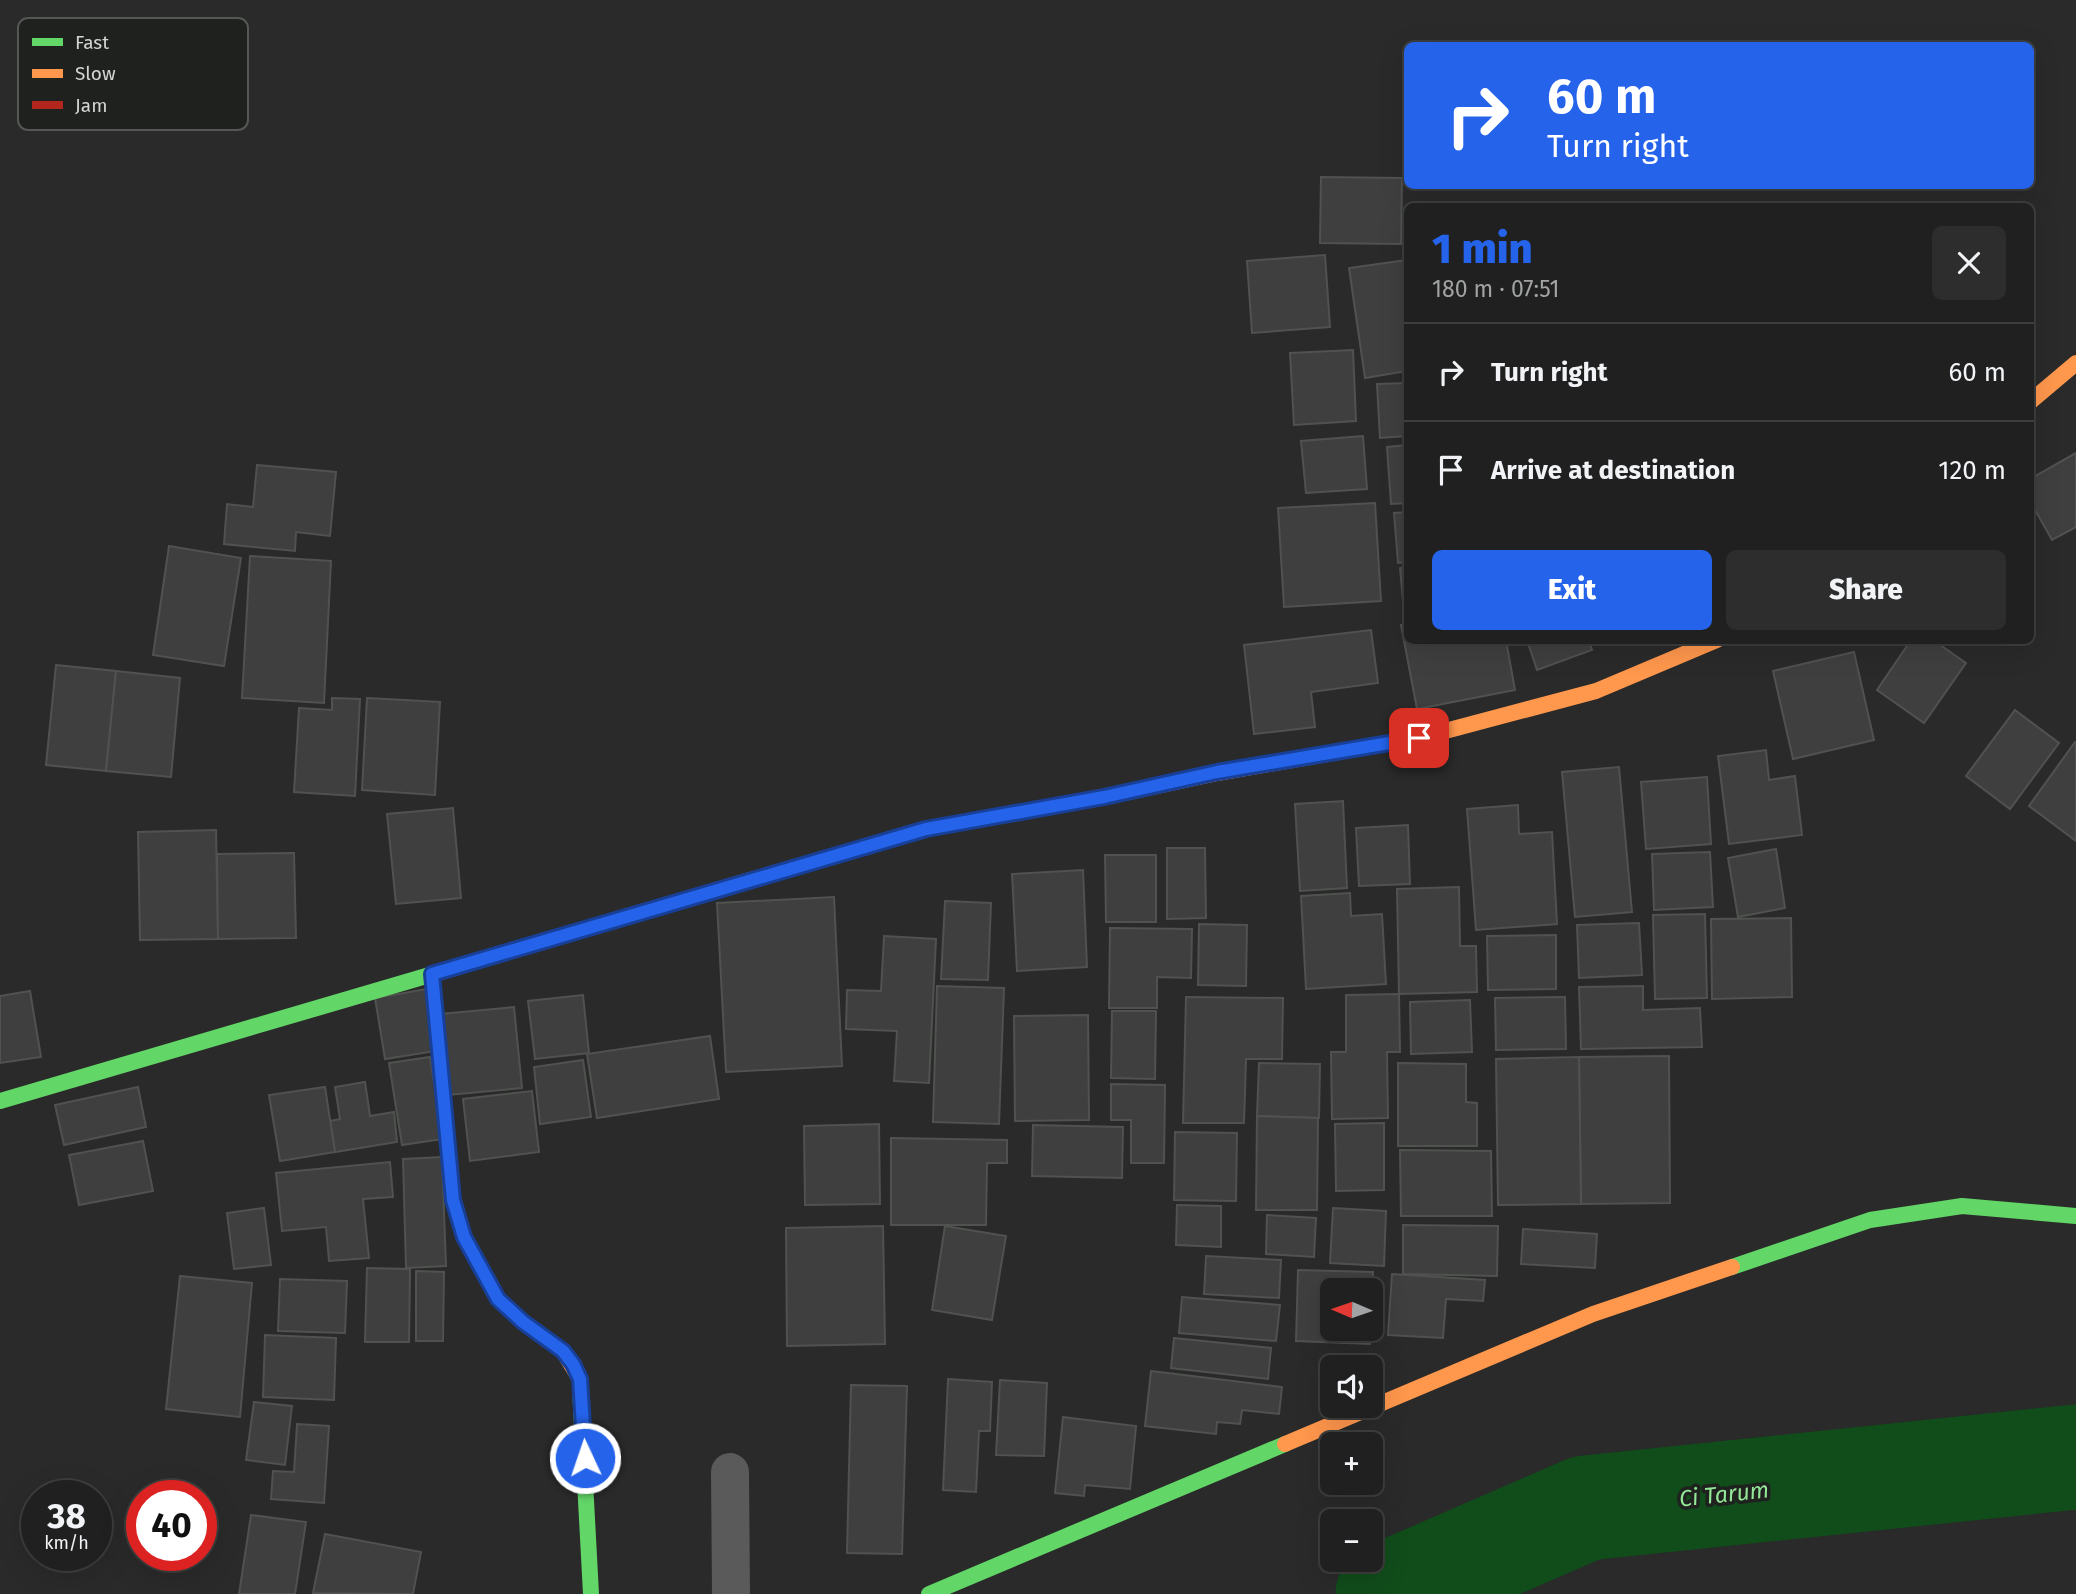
<!DOCTYPE html>
<html lang="en">
<head>
<meta charset="utf-8">
<style>
  :root { --surface:#1f201f; --page:#2c2d2c; --text:#f1f3f6; --muted:#a1a3a4; --line:#3c3e3d; --accent:#2563eb }
  body { margin:0; font-family:"Fira Sans",sans-serif; background:var(--page); color:var(--text); height:100vh; display:flex; flex-direction:column; font-size:26px; white-space:nowrap }
  * { box-sizing:border-box; margin:0 }
  p { font-size:23px; color:var(--muted) }
  .icon { flex:none; width:38px; height:38px; fill:none; stroke:currentColor; stroke-width:2; stroke-linecap:round; stroke-linejoin:round }
  .map { position:relative; flex:1; overflow:hidden }
  .details { position:absolute; left:1404px; top:203px; width:630px; height:441px; display:flex; flex-direction:column; background:var(--surface); border-radius:10px; box-shadow:0 7px 28px #0002,0 0 0 2px var(--line) }
  .details>* { flex:none }
  .banner { position:absolute; left:1404px; top:42px; width:630px; height:147px; border-radius:10px; box-shadow:0 7px 28px #0002,0 0 0 2px var(--line); background:#2563eb; color:#fff; overflow:hidden }
  .needle { width:46px; rotate:272deg }
  .tools { position:absolute; left:1320px; top:1278px; display:grid; gap:14px }
  .tools a { display:grid; place-items:center; width:63px; height:63px; border-radius:10px; background:var(--surface); box-shadow:0 7px 28px #0002,0 0 0 2px var(--line); font-size:35px }
  .speed { position:absolute; left:21px; top:1480px; display:flex; gap:14px; font-size:35px; font-weight:700; text-align:center }
  .speed>* { display:grid; place-content:center; width:91px; height:91px; border-radius:50%; background:var(--surface); box-shadow:0 7px 28px #0002,0 0 0 2px var(--line); line-height:1 }
  .speed small { font-size:18px; font-weight:400 }
  .speed .limit { border:10px solid #d22; background:#fff; color:#111 }
  .pin { position:absolute; display:grid; place-items:center; width:60px; height:60px; color:#fff; margin:-30px; border-radius:14px; box-shadow:0 4px 10px #0006 }
  .me { position:absolute; width:77px; margin:-38px; rotate:357deg; stroke-linejoin:round; filter:drop-shadow(0 0 5px #0008) }
  .turn { display:flex; align-items:center; gap:24px; height:147px; padding:0 28px; font-size:32px }
  .turn .icon { width:91px; height:91px; stroke-width:2.5 }
  .turn b { display:block; font-size:49px; line-height:60px }
  .round { display:grid; place-items:center; flex:none; width:74px; height:74px; border-radius:10px; background:var(--page) }
  .overview { display:flex; align-items:center; justify-content:space-between; height:119px; padding:0 28px }
  h1 { font-size:42px; font-weight:800; line-height:52px; color:var(--accent) }
  .primary-button { display:flex; gap:14px; margin-top:auto; padding:14px 28px }
  .primary-button a { flex:1; height:80px; border-radius:10px; background:var(--accent); color:#fff; font-size:28px; font-weight:800; line-height:80px; text-align:center }
  .primary-button a+a { background:var(--page); color:var(--text) }
  ul { padding:0; list-style:none }
  li { display:flex; align-items:center; gap:21px; height:98px; padding:0 28px; border-top:2px solid var(--line) }
  li div { flex:1 }
  li b { display:block; font-size:26px }
  li em { font-style:normal }
  .map>svg:first-child { display:block }
  .lines { fill:none; stroke-linecap:round; stroke-linejoin:round }
  .river { stroke:#114c1b; stroke-width:105 }
  .building { fill:#3e3f3e; stroke:#505250; stroke-width:2; fill-rule:evenodd }
  .street { stroke:#595a59; stroke-width:38 }
  .fast { stroke:#63d668; stroke-width:16 }
  .slow { stroke:#ff974d; stroke-width:16 }
  .jam { stroke:#b3261e; stroke-width:16 }
  .route-casing { stroke:#184099; stroke-width:18 }
  .route { stroke:#2563eb; stroke-width:12 }
  .labels { text-anchor:middle; stroke-width:7; stroke-linejoin:round; paint-order:stroke }
  .water-label { font-size:23px; font-style:italic; fill:#93e697; stroke:#1e211e }
  .key { fill:#1e211e; stroke:#545754; stroke-width:2 }
  .key-label { font-size:19px; fill:#d3d5d3 }
</style>
</head>
<body>
<div class="map">
<svg width="2076" height="1594" viewBox="0 0 2076 1594">
  <rect width="100%" height="100%" fill="#292a29"/>
  <g class="lines">
    <path class="river" d="M 1388,1594 L 1586,1508 L 2076,1457"/>
  </g>
  <g class="building">
    <path d="M 1321,177 L 1402,178 L 1401,244 L 1320,243 Z"/>
    <path d="M 1325,255 L 1330,327 L 1252,333 L 1247,261 Z"/>
    <path d="M 1407,260 L 1407,371 L 1365,378 L 1349,268 Z"/>
    <path d="M 1353,350 L 1356,421 L 1294,425 L 1290,353 Z"/>
    <path d="M 1407,383 L 1407,436 L 1380,438 L 1377,384 Z"/>
    <path d="M 1363,436 L 1367,489 L 1306,493 L 1301,441 Z"/>
    <path d="M 1407,445 L 1407,503 L 1391,504 L 1387,447 Z"/>
    <path d="M 2076,453 L 2076,527 L 2052,540 L 2030,501 L 2030,479 Z"/>
    <path d="M 257,465 L 336,472 L 330,536 L 296,532 L 295,551 L 224,544 L 227,504 L 253,507 Z"/>
    <path d="M 1375,503 L 1381,601 L 1284,607 L 1278,508 Z"/>
    <path d="M 1407,512 L 1407,562 L 1398,563 L 1394,513 Z"/>
    <path d="M 169,546 L 241,558 L 224,666 L 153,655 Z"/>
    <path d="M 250,556 L 331,561 L 324,703 L 242,698 Z"/>
    <path d="M 1407,567 L 1407,611 L 1404,612 L 1400,568 Z"/>
    <path d="M 1407,624 L 1407,640 L 1506,640 L 1515,690 L 1417,709 L 1401,625 Z"/>
    <path d="M 1371,630 L 1378,683 L 1311,692 L 1315,727 L 1254,734 L 1244,645 Z"/>
    <path d="M 1527,640 L 1589,640 L 1592,650 L 1537,670 Z"/>
    <path d="M 1911,640 L 1933,640 L 1966,663 L 1924,723 L 1877,690 Z"/>
    <path d="M 1854,652 L 1874,740 L 1793,759 L 1773,671 Z"/>
    <path d="M 56,665 L 116,671 L 106,771 L 46,765 Z"/>
    <path d="M 116,671 L 180,678 L 171,777 L 106,771 Z"/>
    <path d="M 332,698 L 360,699 L 355,796 L 294,792 L 299,708 L 332,710 Z"/>
    <path d="M 367,698 L 440,702 L 435,795 L 362,790 Z"/>
    <path d="M 2015,710 L 2059,743 L 2010,809 L 1966,776 Z"/>
    <path d="M 2075,742 L 2076,742 L 2076,841 L 2029,806 Z"/>
    <path d="M 1766,750 L 1769,780 L 1795,776 L 1802,835 L 1729,844 L 1718,756 Z"/>
    <path d="M 1619,767 L 1632,912 L 1575,917 L 1562,772 Z"/>
    <path d="M 1707,777 L 1711,844 L 1646,849 L 1641,782 Z"/>
    <path d="M 1343,801 L 1347,888 L 1300,891 L 1295,804 Z"/>
    <path d="M 1518,805 L 1519,834 L 1552,832 L 1557,924 L 1476,930 L 1467,809 Z"/>
    <path d="M 453,808 L 461,898 L 396,904 L 387,814 Z"/>
    <path d="M 1408,825 L 1410,884 L 1359,886 L 1356,828 Z"/>
    <path d="M 216,830 L 218,939 L 140,940 L 138,832 Z"/>
    <path d="M 1167,848 L 1205,848 L 1206,918 L 1167,919 Z"/>
    <path d="M 1776,849 L 1785,908 L 1738,917 L 1728,858 Z"/>
    <path d="M 1710,852 L 1713,907 L 1654,910 L 1652,854 Z"/>
    <path d="M 294,853 L 296,938 L 218,939 L 217,854 Z"/>
    <path d="M 1105,855 L 1156,855 L 1156,922 L 1106,922 Z"/>
    <path d="M 1083,870 L 1087,967 L 1017,971 L 1012,874 Z"/>
    <path d="M 1459,887 L 1460,946 L 1476,946 L 1477,992 L 1399,994 L 1397,889 Z"/>
    <path d="M 1350,893 L 1351,916 L 1382,914 L 1386,984 L 1306,989 L 1301,896 Z"/>
    <path d="M 834,897 L 842,1066 L 726,1072 L 717,903 Z"/>
    <path d="M 945,901 L 991,903 L 988,980 L 941,979 Z"/>
    <path d="M 1705,914 L 1707,998 L 1655,999 L 1653,915 Z"/>
    <path d="M 1791,918 L 1792,997 L 1712,999 L 1711,919 Z"/>
    <path d="M 1639,923 L 1642,975 L 1579,978 L 1577,925 Z"/>
    <path d="M 1199,924 L 1247,925 L 1246,986 L 1198,985 Z"/>
    <path d="M 1110,928 L 1192,929 L 1191,978 L 1157,977 L 1157,1008 L 1109,1008 Z"/>
    <path d="M 1556,935 L 1556,989 L 1488,990 L 1487,936 Z"/>
    <path d="M 884,936 L 936,939 L 929,1083 L 894,1081 L 897,1031 L 846,1029 L 847,990 L 881,991 Z"/>
    <path d="M 937,986 L 1004,988 L 999,1124 L 933,1122 Z"/>
    <path d="M 1643,986 L 1643,1010 L 1700,1008 L 1702,1047 L 1581,1049 L 1579,987 Z"/>
    <path d="M 427,989 L 436,1051 L 385,1059 L 375,998 Z"/>
    <path d="M 30,991 L 41,1057 L 0,1063 L 0,996 Z"/>
    <path d="M 1399,994 L 1400,1052 L 1387,1052 L 1388,1118 L 1332,1119 L 1331,1052 L 1346,1052 L 1346,995 Z"/>
    <path d="M 583,995 L 589,1053 L 535,1059 L 528,1001 Z"/>
    <path d="M 1186,997 L 1283,998 L 1282,1059 L 1246,1059 L 1244,1123 L 1183,1123 Z"/>
    <path d="M 1565,997 L 1566,1049 L 1496,1050 L 1495,998 Z"/>
    <path d="M 1470,1000 L 1472,1052 L 1411,1054 L 1410,1002 Z"/>
    <path d="M 514,1007 L 522,1088 L 448,1095 L 441,1014 Z"/>
    <path d="M 1112,1011 L 1156,1011 L 1155,1079 L 1111,1078 Z"/>
    <path d="M 1088,1015 L 1089,1120 L 1015,1121 L 1014,1016 Z"/>
    <path d="M 710,1036 L 719,1099 L 597,1118 L 587,1054 Z"/>
    <path d="M 1669,1056 L 1670,1203 L 1581,1204 L 1579,1057 Z"/>
    <path d="M 430,1057 L 443,1139 L 402,1145 L 389,1063 Z"/>
    <path d="M 1579,1057 L 1581,1204 L 1498,1205 L 1496,1059 Z"/>
    <path d="M 583,1060 L 591,1117 L 540,1124 L 534,1067 Z"/>
    <path d="M 1259,1063 L 1320,1064 L 1319,1118 L 1257,1116 Z"/>
    <path d="M 1398,1063 L 1466,1064 L 1466,1102 L 1477,1103 L 1477,1146 L 1398,1146 Z"/>
    <path d="M 365,1082 L 370,1116 L 394,1112 L 397,1142 L 335,1152 L 330,1121 L 340,1119 L 335,1087 Z"/>
    <path d="M 1111,1084 L 1165,1085 L 1164,1163 L 1131,1163 L 1131,1120 L 1111,1120 Z"/>
    <path d="M 138,1087 L 146,1127 L 64,1145 L 55,1105 Z"/>
    <path d="M 325,1087 L 335,1152 L 280,1161 L 269,1095 Z"/>
    <path d="M 532,1091 L 539,1152 L 470,1161 L 463,1099 Z"/>
    <path d="M 1257,1116 L 1318,1118 L 1317,1210 L 1256,1210 Z"/>
    <path d="M 1384,1123 L 1384,1190 L 1336,1191 L 1335,1124 Z"/>
    <path d="M 879,1124 L 880,1204 L 805,1205 L 804,1126 Z"/>
    <path d="M 1033,1125 L 1123,1127 L 1122,1178 L 1032,1176 Z"/>
    <path d="M 1175,1132 L 1237,1133 L 1236,1201 L 1174,1200 Z"/>
    <path d="M 891,1138 L 1007,1140 L 1007,1163 L 987,1163 L 986,1225 L 891,1225 Z"/>
    <path d="M 143,1141 L 153,1191 L 79,1205 L 69,1155 Z"/>
    <path d="M 1400,1150 L 1491,1151 L 1492,1216 L 1401,1216 Z"/>
    <path d="M 442,1157 L 446,1266 L 406,1268 L 403,1159 Z"/>
    <path d="M 390,1162 L 393,1197 L 363,1199 L 369,1258 L 329,1261 L 326,1227 L 282,1231 L 276,1173 Z"/>
    <path d="M 1177,1205 L 1221,1206 L 1221,1247 L 1176,1245 Z"/>
    <path d="M 264,1208 L 271,1265 L 234,1269 L 227,1213 Z"/>
    <path d="M 1333,1208 L 1386,1211 L 1384,1266 L 1330,1263 Z"/>
    <path d="M 1267,1215 L 1316,1218 L 1314,1257 L 1266,1254 Z"/>
    <path d="M 1403,1225 L 1498,1226 L 1497,1276 L 1403,1274 Z"/>
    <path d="M 883,1226 L 885,1344 L 787,1346 L 786,1228 Z"/>
    <path d="M 945,1226 L 1006,1236 L 992,1320 L 932,1310 Z"/>
    <path d="M 1523,1229 L 1597,1234 L 1595,1268 L 1521,1264 Z"/>
    <path d="M 1206,1256 L 1281,1260 L 1279,1298 L 1204,1294 Z"/>
    <path d="M 367,1268 L 410,1269 L 409,1342 L 365,1342 Z"/>
    <path d="M 1298,1270 L 1373,1272 L 1370,1344 L 1296,1341 ZM 1332,1290 L 1370,1290 L 1370,1328 L 1332,1328 Z"/>
    <path d="M 416,1271 L 444,1272 L 443,1341 L 416,1341 Z"/>
    <path d="M 1392,1274 L 1485,1280 L 1483,1301 L 1446,1299 L 1443,1338 L 1388,1335 Z"/>
    <path d="M 180,1276 L 252,1283 L 240,1417 L 166,1409 Z"/>
    <path d="M 280,1279 L 347,1281 L 345,1333 L 278,1331 Z"/>
    <path d="M 1182,1297 L 1280,1305 L 1276,1341 L 1179,1333 Z"/>
    <path d="M 265,1335 L 336,1338 L 334,1400 L 263,1397 Z"/>
    <path d="M 1174,1338 L 1271,1348 L 1268,1379 L 1171,1368 Z"/>
    <path d="M 1151,1371 L 1282,1387 L 1279,1414 L 1242,1410 L 1240,1424 L 1217,1422 L 1216,1434 L 1145,1426 Z"/>
    <path d="M 948,1379 L 992,1382 L 990,1431 L 979,1431 L 976,1492 L 943,1490 Z"/>
    <path d="M 1000,1380 L 1047,1383 L 1044,1456 L 996,1455 Z"/>
    <path d="M 851,1385 L 907,1386 L 902,1554 L 847,1553 Z"/>
    <path d="M 254,1402 L 292,1406 L 285,1465 L 246,1460 Z"/>
    <path d="M 1063,1417 L 1136,1426 L 1130,1489 L 1085,1485 L 1084,1496 L 1055,1493 Z"/>
    <path d="M 297,1424 L 329,1426 L 324,1503 L 271,1499 L 273,1471 L 294,1472 Z"/>
    <path d="M 251,1515 L 306,1522 L 295,1594 L 239,1594 Z"/>
    <path d="M 325,1534 L 421,1552 L 413,1594 L 313,1593 Z"/>
  </g>
  <g class="lines">
    <path class="street" d="M 730,1472 L 731,1594"/>
    <g class="fast">
      <path d="M 0,1101 L 491,957"/>
      <path d="M 1732,1267 L 1870,1220 L 1962,1206 L 2076,1216"/>
      <path d="M 580,1388 L 591,1594"/>
      <path d="M 929,1594 L 1285,1444"/>
    </g>
    <g class="slow">
      <path d="M 2030,402 L 2076,363"/>
      <path d="M 1101,798 L 1217,773 L 1419,738 L 1596,691 L 1717,640"/>
      <path d="M 491,957 L 754,879"/>
      <path d="M 432,974 L 453,1200 L 464,1237 L 498,1299 L 523,1322 L 563,1351 L 580,1379 L 580,1388"/>
      <path d="M 1285,1444 L 1593,1314 L 1732,1267"/>
    </g>
    <path class="jam" d="M 754,879 L 926,829 L 1101,798"/>
  </g>
  <g class="lines">
    <g class="route-casing">
      <path id="route" d="M 585,1458 L 580,1379 L 573,1364 L 563,1351 L 523,1322 L 498,1299 L 464,1237 L 453,1200 L 432,974 L 926,829 L 1104,797 L 1217,772 L 1419,738"/>
    </g>
    <use href="#route" class="route"/>
  </g>
  <g class="labels">
    <g class="water-label">
      <text transform="translate(1724 1494) rotate(-6)" y="8">Ci Tarum</text>
    </g>
  </g>
  <rect x="18" y="18" width="230" height="112" rx="10" class="key"/>
  <rect x="32" y="38" width="31" height="8" fill="#63d668"/>
  <rect x="32" y="69" width="31" height="9" fill="#ff974d"/>
  <rect x="32" y="101" width="31" height="8" fill="#b3261e"/>
  <g class="key-label">
    <text x="75" y="49">Fast</text>
    <text x="75" y="80">Slow</text>
    <text x="75" y="112">Jam</text>
  </g>
</svg>
<div class="tools">
<a><svg class="needle" viewBox="-14 -14 28 28"><path d="M0-13l5 13h-10z" fill="#e53935"/><path d="M0 13l5-13h-10z" fill="#a1a3a4"/></svg></a>
<a><svg class="icon" aria-label="sound" viewBox="0 0 24 24"><path d="M4 9h4l5-4v14l-5-4H4zM17 9q2 3 0 6"/></svg></a>
<a>+</a>
<a>−</a>
</div>
<div class="speed"><div>38<small>km/h</small></div><div class="limit">40</div></div>
<div class="pin" style="left:1419px;top:738px;background:#d93025"><svg class="icon" aria-label="arrive" viewBox="0 0 24 24"><path d="M6 21V4h12l-3 4 3 4H6"/></svg></div>
<svg class="me" style="left:585px;top:1458px" viewBox="-20 -20 40 40"><circle r="17" fill="#2563eb" stroke="#fff" stroke-width="3"/><path d="M0-11L8 9 0 5-8 9z" fill="#fff"/></svg>
<div class="banner">
<div class="turn"><svg class="icon" aria-label="right" viewBox="0 0 24 24"><path d="M7 20v-9h11M14 6l5 5-5 5"/></svg><div><b>60 m</b>Turn right</div></div>
</div>
<section class="details">
<div class="overview"><div><h1>1 min</h1><p>180 m · 07:51</p></div><a class="round"><svg class="icon" aria-label="close" viewBox="0 0 24 24"><path d="M6 6l12 12M18 6L6 18"/></svg></a></div>
<ul>
<li><svg class="icon" aria-label="right" viewBox="0 0 24 24"><path d="M7 20v-9h11M14 6l5 5-5 5"/></svg><div><b>Turn right</b></div><em>60 m</em></li>
<li><svg class="icon" aria-label="arrive" viewBox="0 0 24 24"><path d="M6 21V4h12l-3 4 3 4H6"/></svg><div><b>Arrive at destination</b></div><em>120 m</em></li>
</ul>
<div class="primary-button"><a>Exit</a><a>Share</a></div>
</section>
</div>
</body>
</html>
